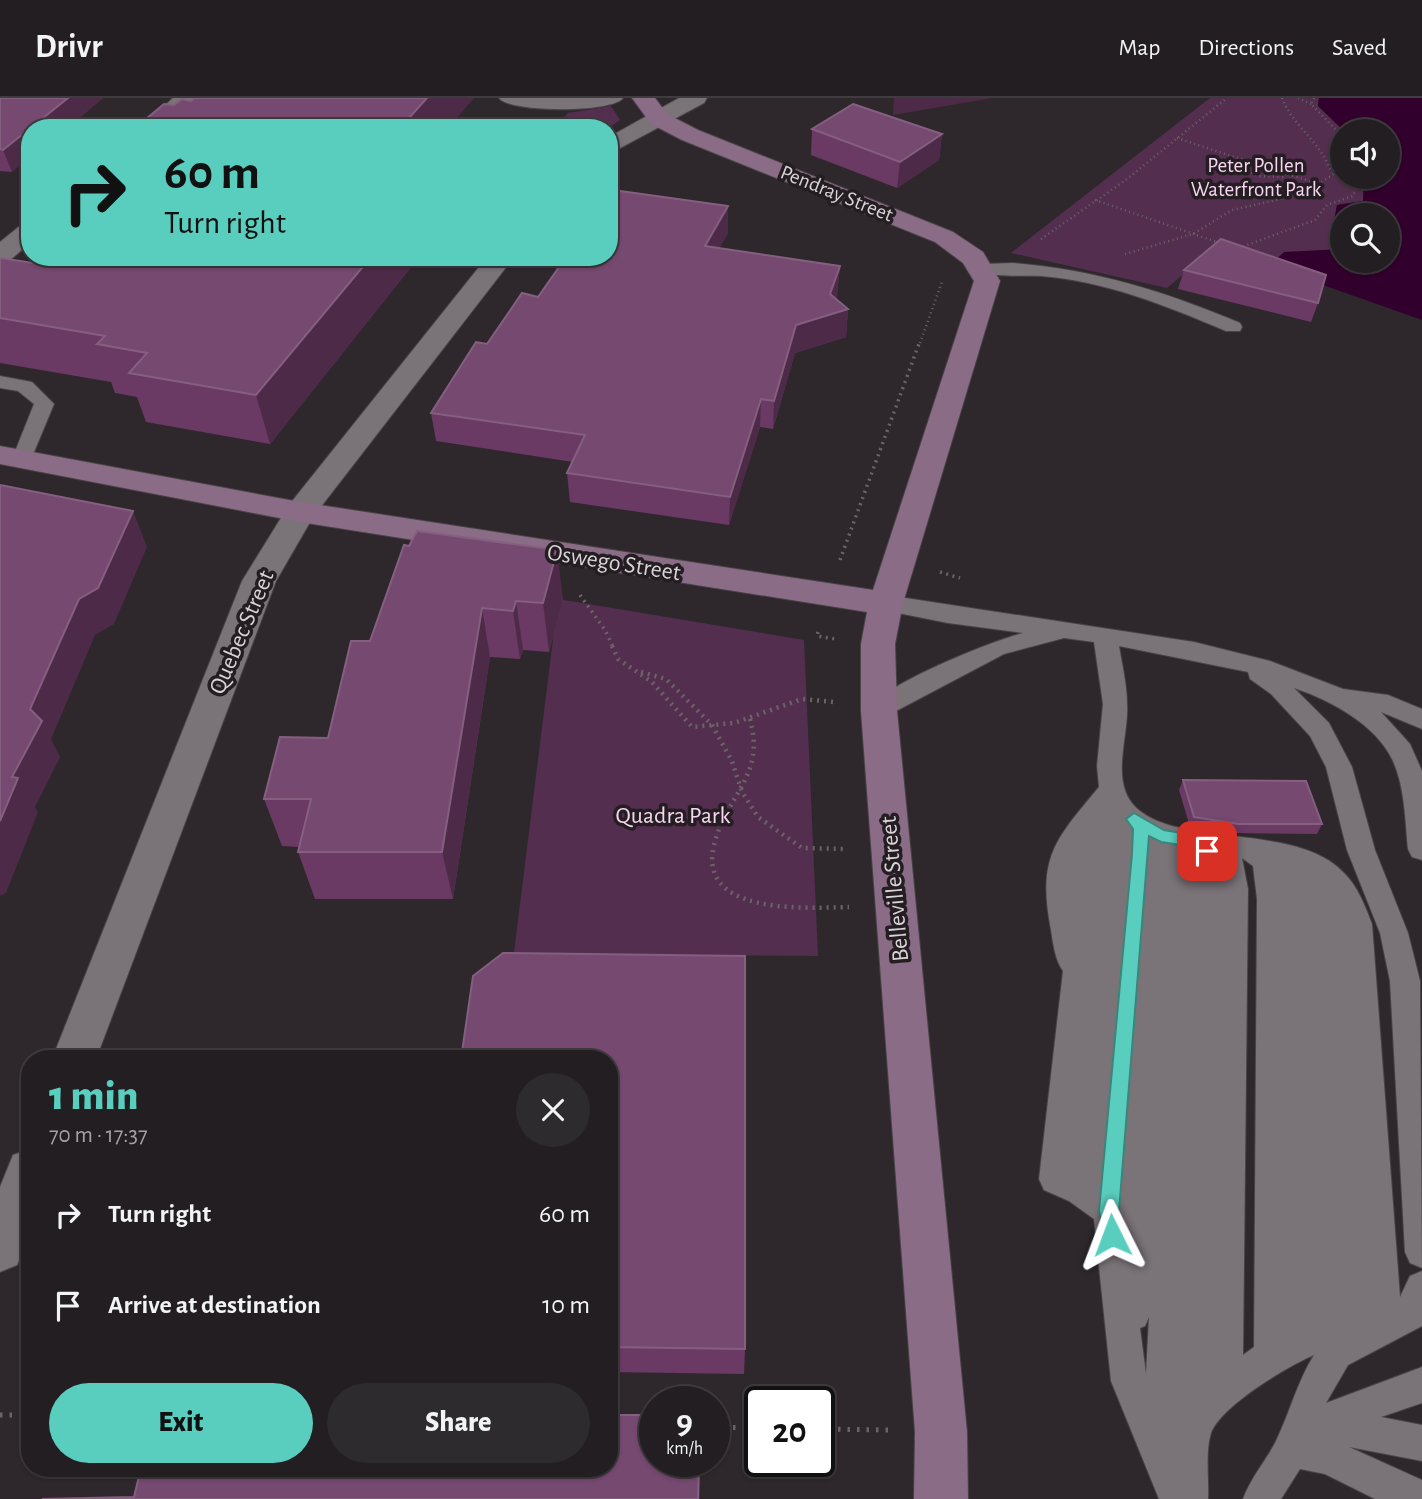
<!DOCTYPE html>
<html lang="en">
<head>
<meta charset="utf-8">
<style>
  :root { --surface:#221e21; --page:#2e2b2e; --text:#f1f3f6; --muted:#a2a2a5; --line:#3f3c3f; --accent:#5acebe }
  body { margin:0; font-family:"Alegreya Sans",sans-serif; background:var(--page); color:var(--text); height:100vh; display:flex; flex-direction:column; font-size:26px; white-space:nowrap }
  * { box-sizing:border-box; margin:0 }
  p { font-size:23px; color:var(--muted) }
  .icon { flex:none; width:38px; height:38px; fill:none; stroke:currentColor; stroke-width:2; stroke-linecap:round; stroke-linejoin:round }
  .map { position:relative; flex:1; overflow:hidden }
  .details { position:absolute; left:21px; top:952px; width:597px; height:427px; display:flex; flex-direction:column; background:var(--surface); border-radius:28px; box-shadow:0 2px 5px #0004,0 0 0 2px var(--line) }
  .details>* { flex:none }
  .top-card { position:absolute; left:21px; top:21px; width:597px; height:147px; border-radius:28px; box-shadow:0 2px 5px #0004,0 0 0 2px var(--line); background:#5acebe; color:#111; overflow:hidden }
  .buttons { position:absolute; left:1330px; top:21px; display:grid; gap:14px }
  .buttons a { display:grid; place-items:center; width:70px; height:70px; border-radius:50%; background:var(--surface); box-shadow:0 2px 5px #0004,0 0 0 2px var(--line); font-size:35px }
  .speed { position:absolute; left:639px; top:1288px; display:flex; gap:14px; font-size:35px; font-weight:700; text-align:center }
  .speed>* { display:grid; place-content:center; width:91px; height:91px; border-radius:50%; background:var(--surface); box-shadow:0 2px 5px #0004,0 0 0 2px var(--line); line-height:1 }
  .speed small { font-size:18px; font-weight:400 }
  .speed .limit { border:4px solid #111; border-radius:10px; background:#fff; color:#111 }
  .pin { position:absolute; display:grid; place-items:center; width:60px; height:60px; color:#fff; margin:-30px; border-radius:14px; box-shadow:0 4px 10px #0006 }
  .me { position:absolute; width:77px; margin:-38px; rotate:357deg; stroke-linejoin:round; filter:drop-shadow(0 0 5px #0008) }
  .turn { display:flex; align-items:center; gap:24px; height:147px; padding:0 28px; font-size:32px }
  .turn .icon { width:91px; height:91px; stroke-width:2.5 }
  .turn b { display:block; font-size:49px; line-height:60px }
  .round { display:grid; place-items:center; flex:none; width:74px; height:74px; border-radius:37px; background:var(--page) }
  .headline { display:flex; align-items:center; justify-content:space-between; height:119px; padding:0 28px }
  h1 { font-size:42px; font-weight:800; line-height:52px; color:var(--accent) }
  .action { display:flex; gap:14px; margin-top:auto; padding:14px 28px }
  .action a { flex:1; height:80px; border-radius:42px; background:var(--accent); color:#111; font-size:28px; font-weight:800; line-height:80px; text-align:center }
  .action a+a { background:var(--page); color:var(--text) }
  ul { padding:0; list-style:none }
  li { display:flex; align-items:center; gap:21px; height:91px; padding:0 28px }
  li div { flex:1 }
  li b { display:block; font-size:26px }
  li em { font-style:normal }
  header { display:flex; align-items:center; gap:42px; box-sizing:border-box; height:98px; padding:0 35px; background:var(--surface); border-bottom:2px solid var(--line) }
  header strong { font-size:33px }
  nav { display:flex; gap:38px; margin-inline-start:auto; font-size:24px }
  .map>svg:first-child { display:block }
  .green { fill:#542e4e }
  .water { fill:#31002c }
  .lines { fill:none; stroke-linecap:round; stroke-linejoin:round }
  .lane-casing { stroke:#484347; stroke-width:2 }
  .street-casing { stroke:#484347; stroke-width:2 }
  .secondary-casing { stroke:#484347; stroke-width:2 }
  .path-far3 { stroke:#6a6468; stroke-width:2.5; stroke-dasharray:1 3.5; stroke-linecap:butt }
  .path-far2 { stroke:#6a6468; stroke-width:3.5; stroke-dasharray:2 4.5; stroke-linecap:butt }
  .path-far1 { stroke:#6a6468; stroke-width:4.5; stroke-dasharray:2 5; stroke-linecap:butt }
  .path { stroke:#6a6468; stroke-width:5; stroke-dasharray:2.5 7; stroke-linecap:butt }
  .lane { fill:#7a7378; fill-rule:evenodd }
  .street { fill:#7a7378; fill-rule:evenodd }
  .secondary { fill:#8b6c86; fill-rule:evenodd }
  .wall { fill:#6a3964 }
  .shaded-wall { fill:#4d2b48 }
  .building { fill:#764970; stroke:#855f80; stroke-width:2 }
  .route { fill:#5acebe; stroke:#3a867c; stroke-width:2 }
  .labels { text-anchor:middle; stroke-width:7; stroke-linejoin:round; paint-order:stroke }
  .far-park-label { font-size:21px; fill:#f7d5f0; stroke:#241e23 }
  .far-street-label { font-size:21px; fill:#d7d3d6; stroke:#241e23 }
  .street-label { font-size:24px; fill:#d7d3d6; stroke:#241e23 }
  .park-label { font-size:24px; fill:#f7d5f0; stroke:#241e23 }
</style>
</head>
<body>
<header>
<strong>Drivr</strong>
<nav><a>Map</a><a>Directions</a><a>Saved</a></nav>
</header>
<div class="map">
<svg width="1422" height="1401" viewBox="0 0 1422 1401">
  <rect width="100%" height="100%" fill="#2e282c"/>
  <g class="green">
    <path d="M 1210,0 L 1319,0 L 1318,8 L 1344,33 L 1342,79 L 1365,80 L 1363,103 L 1337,107 L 1334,123 L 1342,128 L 1342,151 L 1269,168 L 1216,149 L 1167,190 L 1011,155 Z"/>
    <path d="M 611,8 L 620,22 L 609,30 L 555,30 L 568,15 Z"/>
    <path d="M 558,501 L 804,542 L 818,858 L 514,855 Z"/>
  </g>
  <path class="water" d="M 1319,0 L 1422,0 L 1422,222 L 1269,168 L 1284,154 L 1342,151 L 1342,163 L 1388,163 L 1388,117 L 1342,117 L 1342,128 L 1334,123 L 1337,107 L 1363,103 L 1364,79 L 1388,79 L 1388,33 L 1344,33 L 1318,8 Z"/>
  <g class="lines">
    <g class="lane-casing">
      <g id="lane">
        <path d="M 1013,165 C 1093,171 1167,194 1240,225 L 1242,229 L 1240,233 L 1226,233 C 1167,208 1105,183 1041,178 C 1027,177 980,180 973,171 L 982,166 Z"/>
        <path d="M 0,278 L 32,284 L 54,306 L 29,366 L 22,367 L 12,361 L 34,306 L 18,293 L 0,290 Z"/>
        <path d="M 886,497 L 1194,544 L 1270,563 L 1343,591 L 1388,597 L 1422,611 L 1422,631 L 1381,614 L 1410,646 L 1422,673 L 1422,762 L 1412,759 L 1408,751 C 1405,722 1405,688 1392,661 C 1375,626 1330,602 1294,590 L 1329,625 L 1352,669 L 1375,752 L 1408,835 L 1420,883 L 1422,1170 L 1410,1165 L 1405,1154 L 1390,883 L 1380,835 L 1347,752 L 1326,669 L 1310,638 L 1271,596 L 1250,581 L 1248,574 L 1119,548 C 1122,567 1127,586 1127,606 C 1129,635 1113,674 1129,701 C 1163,754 1294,721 1344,775 C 1358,789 1365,808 1372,826 L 1400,1199 L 1410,1178 L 1422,1173 L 1422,1228 L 1348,1267 L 1326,1305 L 1422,1269 L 1422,1305 L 1381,1319 L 1422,1327 L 1422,1363 L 1349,1349 L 1422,1382 L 1422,1401 L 1375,1401 L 1325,1376 L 1300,1371 L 1281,1401 L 1243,1401 C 1251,1379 1266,1363 1276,1343 C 1290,1314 1297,1284 1314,1257 C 1288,1268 1221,1308 1211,1335 C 1205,1354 1209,1381 1208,1401 L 1159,1401 L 1111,1283 L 1094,1121 L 1069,1103 L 1044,1092 L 1039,1081 L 1063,873 C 1055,862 1053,845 1051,832 C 1037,759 1055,742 1099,689 L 1097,668 L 1103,606 L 1094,544 L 1064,540 L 1004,556 L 879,622 L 870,619 L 867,613 C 882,586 992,543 1023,535 L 948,525 L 878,511 L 874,505 L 878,499 ZM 1242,760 L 1253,768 L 1257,801 L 1254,1249 L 1243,1257 L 1248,791 ZM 1149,1219 L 1146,1276 L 1140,1230 L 1145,1228 Z"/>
      </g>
    </g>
    <g class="street-casing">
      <g id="street">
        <path d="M 173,0 L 198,0 L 166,30 L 141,30 Z"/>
        <path d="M 499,0 L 623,0 C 613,15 509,15 499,0 Z"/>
        <path d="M 679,0 L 707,0 L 704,5 L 609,56 L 609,39 Z"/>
        <path d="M 30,124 L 30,145 L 9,163 L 0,165 L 0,144 L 21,127 Z"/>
        <path d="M 487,159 L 514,159 L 313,419 L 276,483 L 96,961 L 52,961 L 242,483 L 289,407 Z"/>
        <path d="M 30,1051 L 30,1136 L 17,1167 L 0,1174 L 0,1089 L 13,1057 Z"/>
      </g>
    </g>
    <g class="secondary-casing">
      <path id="secondary" d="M 632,0 L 655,0 L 667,16 L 698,32 L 953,134 L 983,154 L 1000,183 L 903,505 L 895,546 L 897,613 L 967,1334 L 968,1401 L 914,1401 L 915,1334 L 861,613 L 861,546 L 867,514 L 300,424 L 0,366 L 0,348 L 300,404 L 873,492 L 974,183 L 963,165 L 935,144 L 682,42 L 651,26 Z"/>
    </g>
    <g class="path-far3">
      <path d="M 1282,0 C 1293,29 1322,44 1331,75"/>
      <path d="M 1298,0 L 1311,6"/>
      <path d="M 1314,0 L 1311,6 L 1342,38"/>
      <path d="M 1177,40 L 1240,61 L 1280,62 L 1290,72 L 1283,79 L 1257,78 L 1245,70 L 1245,62"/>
      <path d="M 1288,76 L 1319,86"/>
      <path d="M 1095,102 L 1220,145"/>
      <path d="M 1041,141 L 1127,81 L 1227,0"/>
      <path d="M 1239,150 L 1315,122 L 1327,107 L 1353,98 L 1361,79"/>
      <path d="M 1125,156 L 1193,136 L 1232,112 L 1303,96 L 1340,72 L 1342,67"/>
      <path d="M 920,245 L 942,184"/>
    </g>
    <g class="path-far2">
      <path d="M 840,462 L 920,243"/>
      <path d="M 940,474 L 960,480"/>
      <path d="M 580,497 L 605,532 L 613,549"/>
      <path d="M 818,534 L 817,538 L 835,541"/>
    </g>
    <g class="path-far1">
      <path d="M 612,548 L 618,561 L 652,584 L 692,629 L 734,625 L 802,601 L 834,604"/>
      <path d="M 641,574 L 666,581 L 712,627 L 732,663 L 742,694 L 758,719 L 802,750 L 845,751"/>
      <path d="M 750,621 C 765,676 731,693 716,740 C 690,818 803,810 849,809"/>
    </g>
    <g class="path">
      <path d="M 0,1317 L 30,1317"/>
      <path d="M 714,1329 L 760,1330"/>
      <path d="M 819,1331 L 888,1332"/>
    </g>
    <use href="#lane" class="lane"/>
    <use href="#street" class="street"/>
    <use href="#secondary" class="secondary"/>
  </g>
  <g class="wall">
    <path d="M 0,0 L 103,0 L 67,30 L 30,30 L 12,74 L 0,73 Z"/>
    <path d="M 812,31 L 942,36 L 939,62 L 897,90 L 811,57 Z"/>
    <path d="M 728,108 L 728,135 L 719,150 L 840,168 L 837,196 L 836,201 L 848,211 L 846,239 L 795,255 L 773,331 L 760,329 L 729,427 L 570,404 L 567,375 L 573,364 L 436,343 L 431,315 L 487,246 L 538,199 Z"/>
    <path d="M 54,159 L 419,159 L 270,346 L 146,324 L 137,299 L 115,295 L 111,284 L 0,265 L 0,161 L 46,167 Z"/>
    <path d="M 1184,172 L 1318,205 L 1311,224 L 1178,191 Z"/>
    <path d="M 404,447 L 563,501 L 549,554 L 523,552 L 520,561 L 490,559 L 453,801 L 315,801 L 298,754 L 299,749 L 282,748 L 264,701 L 328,640 L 370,543 Z"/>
    <path d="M 1183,682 L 1322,726 L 1317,736 L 1233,735 L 1190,729 L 1179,692 Z"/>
    <path d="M 609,961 L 745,1251 L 744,1276 L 609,1274 Z"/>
  </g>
  <g class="shaded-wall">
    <path d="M 68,0 L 103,0 L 67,30 L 31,30 Z"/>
    <path d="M 427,0 L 474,0 L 448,30 L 400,30 Z"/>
    <path d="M 894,0 L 992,0 L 893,17 Z"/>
    <path d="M 30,30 L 30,60 L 12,74 L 3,52 Z"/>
    <path d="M 942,36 L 939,62 L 897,90 L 900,64 Z"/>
    <path d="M 728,108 L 728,135 L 705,175 L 705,148 Z"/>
    <path d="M 371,159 L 419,159 L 270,346 L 256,297 Z"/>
    <path d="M 840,168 L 837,196 L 830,216 L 848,211 L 846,239 L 795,255 L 773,331 L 774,303 L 796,227 L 830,196 Z"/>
    <path d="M 761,301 L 760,329 L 729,427 L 730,399 Z"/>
    <path d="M 133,413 L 147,449 L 114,526 L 95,537 L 51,641 L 60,659 L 35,709 L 38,714 L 6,795 L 0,798 L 0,723 L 30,611 L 79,501 Z"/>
    <path d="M 557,452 L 563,501 L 549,554 L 543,505 Z"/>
    <path d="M 516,503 L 523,552 L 520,561 L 513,513 Z"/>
    <path d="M 482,510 L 490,559 L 453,801 L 442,754 Z"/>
    <path d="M 699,1363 L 700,1363 L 700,1401 L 698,1401 Z"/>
  </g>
  <g class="building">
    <path d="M 0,0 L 68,0 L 3,52 L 0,51 Z"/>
    <path d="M 194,0 L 427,0 L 400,30 L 135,30 L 164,6 L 174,7 L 182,1 L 191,3 Z"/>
    <path d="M 853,6 L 942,36 L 900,64 L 812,31 Z"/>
    <path d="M 613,92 L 728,108 L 705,148 L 840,168 L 830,196 L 848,211 L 796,227 L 774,303 L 761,301 L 730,399 L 567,375 L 585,337 L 431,315 L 476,244 L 487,246 L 522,195 L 538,199 L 566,159 L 609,159 L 609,98 Z"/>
    <path d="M 1221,141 L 1326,177 L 1318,205 L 1184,172 Z"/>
    <path d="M 54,159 L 371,159 L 256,297 L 129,275 L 147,255 L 97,246 L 105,238 L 0,220 L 0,161 L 1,160 L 46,167 Z"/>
    <path d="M 0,387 L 133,413 L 98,490 L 79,501 L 30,611 L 42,623 L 12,679 L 18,680 L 0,723 Z"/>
    <path d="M 417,433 L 557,452 L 543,505 L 516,503 L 513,513 L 482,510 L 442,754 L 298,754 L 311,701 L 264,701 L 280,639 L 328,640 L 351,543 L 370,543 L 404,447 L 409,448 Z"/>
    <path d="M 1183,682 L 1306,683 L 1322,726 L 1238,726 L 1194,719 Z"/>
    <path d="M 503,855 L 745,858 L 745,1251 L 609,1249 L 609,961 L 461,961 L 473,878 Z"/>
    <path d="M 609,1317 L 654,1317 L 654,1363 L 699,1363 L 698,1401 L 42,1401 L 134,1399 L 141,1370 L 609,1370 Z"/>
  </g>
  <path class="route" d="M 1134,715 L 1164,732 L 1204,739 L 1215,753 L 1207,759 L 1194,749 L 1161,744 L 1149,738 L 1119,1113 L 1122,1137 L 1119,1144 L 1112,1147 L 1105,1144 L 1099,1113 L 1132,756 L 1133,731 L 1126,721 Z"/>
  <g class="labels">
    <g class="far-park-label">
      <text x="1256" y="74">Peter Pollen<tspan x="1256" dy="24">Waterfront Park</tspan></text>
    </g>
    <g class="far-street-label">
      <text transform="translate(837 95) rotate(22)" y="7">Pendray Street</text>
    </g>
    <g class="street-label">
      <text transform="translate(614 464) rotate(9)" y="8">Oswego Street</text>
      <text transform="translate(241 534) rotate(-67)" y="8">Quebec Street</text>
      <text transform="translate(894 791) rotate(-95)" y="8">Belleville Street</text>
    </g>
    <g class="park-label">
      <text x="673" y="725">Quadra Park</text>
    </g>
  </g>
</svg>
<div class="buttons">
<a><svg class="icon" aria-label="sound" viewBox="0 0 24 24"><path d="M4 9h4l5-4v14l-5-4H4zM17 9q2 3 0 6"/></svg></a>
<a><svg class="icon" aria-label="search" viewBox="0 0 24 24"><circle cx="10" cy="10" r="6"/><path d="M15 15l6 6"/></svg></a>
</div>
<div class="speed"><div>9<small>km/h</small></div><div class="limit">20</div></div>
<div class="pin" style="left:1207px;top:753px;background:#d93025"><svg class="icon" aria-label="arrive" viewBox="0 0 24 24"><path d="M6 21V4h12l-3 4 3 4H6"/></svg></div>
<svg class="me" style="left:1112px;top:1137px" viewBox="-20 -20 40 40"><path d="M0-17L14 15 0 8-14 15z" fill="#5acebe" stroke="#fff" stroke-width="4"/></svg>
<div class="top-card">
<div class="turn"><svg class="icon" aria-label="right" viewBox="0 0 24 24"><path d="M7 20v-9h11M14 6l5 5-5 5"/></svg><div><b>60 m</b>Turn right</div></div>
</div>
<section class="details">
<div class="headline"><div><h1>1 min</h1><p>70 m · 17:37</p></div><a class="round"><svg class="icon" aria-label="close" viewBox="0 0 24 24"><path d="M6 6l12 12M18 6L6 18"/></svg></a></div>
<ul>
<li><svg class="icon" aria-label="right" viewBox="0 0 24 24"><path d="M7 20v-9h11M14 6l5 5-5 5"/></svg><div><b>Turn right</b></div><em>60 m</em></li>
<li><svg class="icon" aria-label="arrive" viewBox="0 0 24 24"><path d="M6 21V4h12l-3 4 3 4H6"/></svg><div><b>Arrive at destination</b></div><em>10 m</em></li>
</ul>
<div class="action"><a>Exit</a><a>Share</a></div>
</section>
</div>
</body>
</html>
